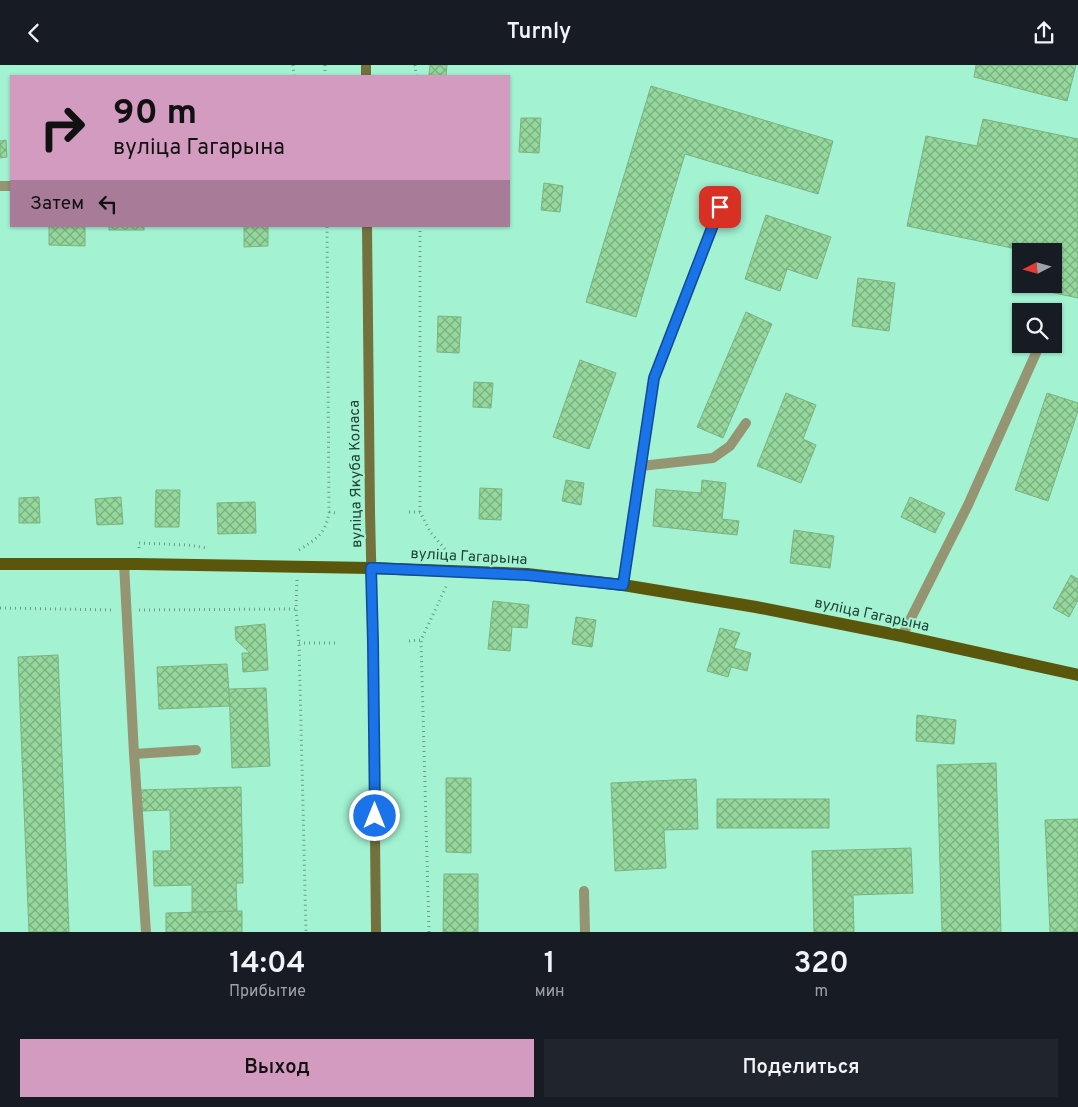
<!DOCTYPE html>
<html lang="ru">
<head>
<meta charset="utf-8">
<style>
  :root { --surface:#171b24; --page:#20242c; --text:#f1f3f6; --muted:#9ea1a6; --accent:#d39bc0 }
  body { margin:0; font-family:Overpass,sans-serif; background:var(--page); color:var(--text); height:100vh; display:flex; flex-direction:column; font-size:19px; white-space:nowrap }
  * { box-sizing:border-box; margin:0 }
  p { font-size:16px; color:var(--muted) }
  .icon { flex:none; width:28px; height:28px; fill:none; stroke:currentColor; stroke-width:2; stroke-linecap:round; stroke-linejoin:round }
  .map { position:relative; height:867px; overflow:hidden }
  .drawer { display:flex; flex-direction:column; background:var(--surface); flex:1 }
  .drawer>* { flex:none }
  .guide { position:absolute; left:10px; top:10px; width:500px; height:152px; border-radius:0px; box-shadow:0 1px 4px #0004; background:#d39bc0; color:#111; overflow:hidden }
  .needle { width:32px; rotate:264deg }
  .controls { position:absolute; left:1012px; top:178px; display:grid; gap:10px }
  .controls a { display:grid; place-items:center; width:50px; height:50px; border-radius:0px; background:var(--surface); box-shadow:0 1px 4px #0004; font-size:25px }
  .pin { position:absolute; display:grid; place-items:center; width:42px; height:42px; color:#fff; margin:-21px; border-radius:10px; box-shadow:0 2px 8px #0006 }
  .me { position:absolute; width:55px; margin:-28px; rotate:0deg; stroke-linejoin:round; filter:drop-shadow(0 0 4px #0008) }
  .turn { display:flex; align-items:center; gap:18px; height:105px; padding:0 20px; font-size:22px }
  .turn .icon { width:65px; height:65px; stroke-width:2.5 }
  .turn b { display:block; font-size:35px; line-height:42px }
  .then { display:flex; align-items:center; height:48px; padding:0 20px; background:#0003; gap:10px; font-size:19px }
  .eta { display:flex; justify-content:space-evenly; align-items:center; height:85px; text-align:center }
  .eta b { font-size:30px; font-weight:600; line-height:35px }
  .button { display:flex; gap:10px; margin-top:auto; padding:10px 20px }
  .button a { flex:1; height:58px; border-radius:0px; background:var(--accent); color:#111; font-size:20px; font-weight:600; line-height:58px; text-align:center }
  .button a+a { background:var(--page); color:var(--text) }
  header { display:flex; justify-content:space-between; align-items:center; height:65px; padding:0 20px; background:var(--surface); font-size:22px; font-weight:600 }
  .map>svg:first-child { display:block }
  .building { fill:url(#building-cross-hatch); stroke:#7cb282 }
  .lines { fill:none; stroke-linecap:round; stroke-linejoin:round }
  .path { stroke:#659f88; stroke-width:3; stroke-dasharray:1 4; stroke-linecap:butt }
  .lane { stroke:#969573; stroke-width:10 }
  .street { stroke:#969573; stroke-width:10 }
  .secondary { stroke:#73713e; stroke-width:10 }
  .primary { stroke:#5a570d; stroke-width:12 }
  .route-casing { stroke:#114b97; stroke-width:12 }
  .route { stroke:#1a73e8; stroke-width:9 }
  .labels { text-anchor:middle; stroke-width:4; stroke-linejoin:round; paint-order:stroke }
  .street-label { font-size:15px; fill:#214235; stroke:#a3f3d3 }
</style>
</head>
<body>
<header><svg class="icon" aria-label="back" viewBox="0 0 24 24"><path d="M15 5l-7 7 7 7"/></svg>Turnly<svg class="icon" aria-label="share" viewBox="0 0 24 24"><path d="M12 15V3M7 8l5-5 5 5M5 13v7h14v-7"/></svg></header>
<div class="map">
<svg width="1078" height="867" viewBox="0 0 1078 867">
  <defs>
    <pattern id="building-cross-hatch" width="8" height="8" patternUnits="userSpaceOnUse" patternTransform="scale(1.25)"><rect width="8" height="8" fill="#95d79c"/><path d="M0 0l8 8M0 8l8-8" fill="none" stroke="#79b080"/></pattern>
  </defs>
  <rect width="100%" height="100%" fill="#a3f3d3"/>
  <g class="building">
    <path d="M 430,0 L 447,0 L 446,11 L 429,10 Z"/>
    <path d="M 976,0 L 1076,0 L 1067,36 L 974,12 Z"/>
    <path d="M 651,21 L 833,76 L 818,129 L 685,89 L 636,252 L 586,237 Z"/>
    <path d="M 521,53 L 541,53 L 539,88 L 519,87 Z"/>
    <path d="M 983,54 L 1078,74 L 1078,233 L 1036,224 L 1037,219 L 1054,219 L 1054,186 L 1026,186 L 907,161 L 926,71 L 977,81 Z"/>
    <path d="M 6,75 L 7,92 L 0,93 L 0,76 Z"/>
    <path d="M 544,118 L 563,121 L 560,147 L 541,145 Z"/>
    <path d="M 766,150 L 831,172 L 817,214 L 787,204 L 780,226 L 745,214 Z"/>
    <path d="M 49,161 L 85,161 L 85,181 L 49,180 Z"/>
    <rect x="109" y="161" width="35" height="4"/>
    <path d="M 244,161 L 268,161 L 268,181 L 244,182 Z"/>
    <path d="M 858,213 L 895,218 L 889,266 L 852,261 Z"/>
    <path d="M 746,247 L 772,259 L 723,373 L 697,362 Z"/>
    <path d="M 438,251 L 461,252 L 459,288 L 437,287 Z"/>
    <path d="M 580,295 L 616,308 L 589,384 L 553,372 Z"/>
    <path d="M 474,317 L 493,318 L 491,343 L 473,342 Z"/>
    <path d="M 786,328 L 816,340 L 803,374 L 816,380 L 801,418 L 757,401 Z"/>
    <path d="M 1047,328 L 1078,338 L 1078,346 L 1048,436 L 1015,425 Z"/>
    <path d="M 566,415 L 584,418 L 581,440 L 562,436 Z"/>
    <path d="M 702,415 L 726,418 L 722,454 L 739,456 L 737,470 L 653,461 L 656,424 L 701,428 Z"/>
    <path d="M 480,423 L 502,424 L 501,455 L 479,454 Z"/>
    <path d="M 156,425 L 180,425 L 179,462 L 155,462 Z"/>
    <path d="M 39,432 L 40,458 L 19,458 L 19,433 Z"/>
    <path d="M 121,432 L 123,459 L 97,460 L 95,434 Z"/>
    <path d="M 910,432 L 945,448 L 935,468 L 901,452 Z"/>
    <path d="M 255,437 L 256,468 L 218,469 L 217,438 Z"/>
    <path d="M 794,465 L 834,471 L 830,503 L 790,498 Z"/>
    <path d="M 1071,510 L 1078,514 L 1078,535 L 1069,552 L 1053,543 Z"/>
    <path d="M 493,536 L 529,540 L 527,563 L 512,562 L 510,586 L 488,584 Z"/>
    <path d="M 576,552 L 596,555 L 592,582 L 572,579 Z"/>
    <path d="M 265,559 L 268,605 L 243,607 L 242,588 L 250,588 L 236,575 L 235,562 Z"/>
    <path d="M 720,563 L 740,568 L 734,583 L 751,588 L 747,606 L 731,602 L 728,612 L 707,606 Z"/>
    <path d="M 58,590 L 69,867 L 29,867 L 18,592 Z"/>
    <path d="M 227,599 L 230,641 L 159,644 L 157,602 Z"/>
    <path d="M 266,623 L 270,701 L 232,703 L 229,624 Z"/>
    <path d="M 917,650 L 956,655 L 954,679 L 916,676 Z"/>
    <path d="M 996,698 L 1001,867 L 942,867 L 937,700 Z"/>
    <path d="M 446,713 L 471,713 L 471,788 L 446,787 Z"/>
    <path d="M 696,714 L 698,764 L 664,765 L 666,803 L 615,806 L 611,718 Z"/>
    <path d="M 241,722 L 243,818 L 236,818 L 237,846 L 192,847 L 192,820 L 154,821 L 153,786 L 171,786 L 170,745 L 141,746 L 140,725 Z"/>
    <rect x="717" y="734" width="112" height="29"/>
    <path d="M 1078,754 L 1078,867 L 1050,867 L 1045,755 Z"/>
    <path d="M 911,783 L 913,828 L 853,830 L 854,867 L 814,867 L 812,786 Z"/>
    <path d="M 444,809 L 478,809 L 478,867 L 443,867 Z"/>
    <path d="M 242,846 L 242,867 L 166,867 L 166,848 Z"/>
  </g>
  <g class="lines">
    <g class="path">
      <path d="M 293,0 L 294,11"/>
      <path d="M 325,0 L 325,11"/>
      <path d="M 415,0 L 416,11"/>
      <path d="M 420,161 L 420,447 L 431,468 L 446,485 L 446,492"/>
      <path d="M 329,447 L 336,448"/>
      <path d="M 409,447 L 420,447"/>
      <path d="M 139,483 L 139,478 L 188,480 L 207,483"/>
      <path d="M 299,485 C 316,474 326,469 329,447 L 327,161"/>
      <path d="M 297,515 L 296,544 L 299,578 L 306,867"/>
      <path d="M 0,543 L 113,545"/>
      <path d="M 139,545 L 296,544"/>
      <path d="M 409,576 L 421,575"/>
      <path d="M 299,578 L 336,578"/>
      <path d="M 429,867 L 421,575 L 445,524 L 446,521"/>
    </g>
    <g class="lane">
      <path d="M 641,401 L 713,393 L 730,381 L 746,358"/>
      <path d="M 124,498 L 134,689 L 146,867"/>
      <path d="M 623,520 L 654,313 L 720,142"/>
      <path d="M 902,571 L 968,440 L 1040,279"/>
      <path d="M 134,689 L 196,685"/>
      <path d="M 584,826 L 585,867"/>
    </g>
    <path class="street" d="M 0,121 L 11,121"/>
    <g class="secondary">
      <path d="M 366,0 L 366,11"/>
      <path d="M 367,161 L 370,447 L 373,577 L 376,867"/>
    </g>
    <path class="primary" d="M 0,499 L 138,499 L 371,503 L 527,509 L 623,520 L 756,542 L 902,571 L 1078,610"/>
  </g>
  <g class="lines">
    <g class="route-casing">
      <path id="route" d="M 375,751 L 373,577 L 371,503 L 527,510 L 623,520 L 654,313 L 720,142"/>
    </g>
    <use href="#route" class="route"/>
  </g>
  <g class="labels">
    <g class="street-label">
      <text transform="translate(355 409) rotate(-91)" y="5">вуліца Якуба Коласа</text>
      <text transform="translate(469 491) rotate(3)" y="5">вуліца Гагарына</text>
      <text transform="translate(872 549) rotate(12)" y="5">вуліца Гагарына</text>
    </g>
  </g>
</svg>
<div class="controls">
<a><svg class="needle" viewBox="-14 -14 28 28"><path d="M0-13l5 13h-10z" fill="#e53935"/><path d="M0 13l5-13h-10z" fill="#9ea1a6"/></svg></a>
<a><svg class="icon" aria-label="search" viewBox="0 0 24 24"><circle cx="10" cy="10" r="6"/><path d="M15 15l6 6"/></svg></a>
</div>
<div class="pin" style="left:720px;top:142px;background:#d93025"><svg class="icon" aria-label="arrive" viewBox="0 0 24 24"><path d="M6 21V4h12l-3 4 3 4H6"/></svg></div>
<svg class="me" style="left:375px;top:751px" viewBox="-20 -20 40 40"><circle r="17" fill="#1a73e8" stroke="#fff" stroke-width="3"/><path d="M0-11L8 9 0 5-8 9z" fill="#fff"/></svg>
<div class="guide">
<div class="turn"><svg class="icon" aria-label="right" viewBox="0 0 24 24"><path d="M7 20v-9h11M14 6l5 5-5 5"/></svg><div><b>90 m</b>вуліца Гагарына</div></div>
<div class="then">Затем<svg class="icon" aria-label="left" viewBox="0 0 24 24"><path d="M17 20v-9H6M10 6l-5 5 5 5"/></svg></div>
</div>
</div>
<section class="drawer">
<div class="eta">
<div><b>14:04</b><p>Прибытие</p></div>
<div><b>1</b><p>мин</p></div>
<div><b>320</b><p>m</p></div>
</div>
<div class="button"><a>Выход</a><a>Поделиться</a></div>
</section>
</body>
</html>
